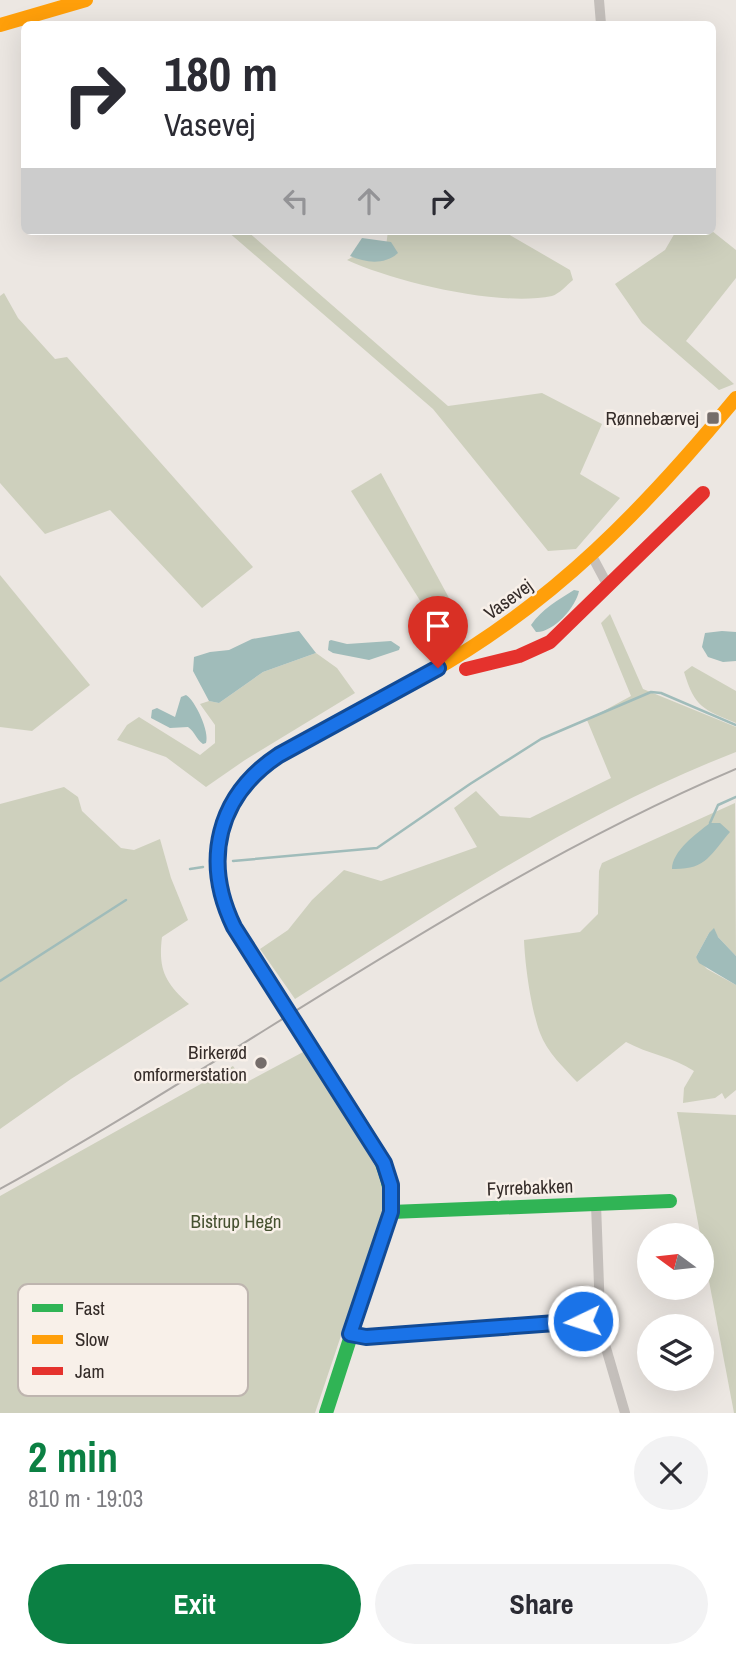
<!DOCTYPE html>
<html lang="en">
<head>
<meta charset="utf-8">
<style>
  :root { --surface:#fff; --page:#f2f2f3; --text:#2b2b33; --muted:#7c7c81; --accent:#0b8043 }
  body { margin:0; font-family:"Archivo Narrow",sans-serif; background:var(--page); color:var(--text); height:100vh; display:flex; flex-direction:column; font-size:26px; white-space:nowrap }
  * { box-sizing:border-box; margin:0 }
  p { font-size:23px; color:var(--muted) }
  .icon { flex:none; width:38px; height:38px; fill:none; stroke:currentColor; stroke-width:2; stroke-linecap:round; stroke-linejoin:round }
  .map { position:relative; height:1413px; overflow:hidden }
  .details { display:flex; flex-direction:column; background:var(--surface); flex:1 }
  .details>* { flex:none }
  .banner { position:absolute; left:21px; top:21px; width:695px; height:214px; border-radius:10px; box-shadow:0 7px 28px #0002; background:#fff; color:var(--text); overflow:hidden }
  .needle { width:46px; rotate:285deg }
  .fabs { position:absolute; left:637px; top:1223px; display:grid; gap:14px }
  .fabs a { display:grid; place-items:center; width:77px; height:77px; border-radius:50%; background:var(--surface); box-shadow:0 7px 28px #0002; font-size:35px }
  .pin { position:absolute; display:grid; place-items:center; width:60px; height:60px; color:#fff; margin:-72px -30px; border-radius:50% 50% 50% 0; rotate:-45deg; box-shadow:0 0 7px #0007 }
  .pin .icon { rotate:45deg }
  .me { position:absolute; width:77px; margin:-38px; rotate:266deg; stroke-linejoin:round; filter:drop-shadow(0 0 5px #0008) }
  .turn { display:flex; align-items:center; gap:24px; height:147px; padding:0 28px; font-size:32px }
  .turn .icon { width:91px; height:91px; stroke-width:2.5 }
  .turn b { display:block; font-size:49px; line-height:60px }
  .lanes { display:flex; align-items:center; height:66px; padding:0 28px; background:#0003; justify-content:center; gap:35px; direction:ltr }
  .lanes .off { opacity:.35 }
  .round { display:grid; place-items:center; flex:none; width:74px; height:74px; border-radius:37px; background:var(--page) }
  .summary { display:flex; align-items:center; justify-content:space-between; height:119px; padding:0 28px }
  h1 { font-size:42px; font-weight:700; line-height:52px; color:var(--accent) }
  .cta { display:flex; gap:14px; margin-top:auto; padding:14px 28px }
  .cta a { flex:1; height:80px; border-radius:42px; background:var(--accent); color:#fff; font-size:28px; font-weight:700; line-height:80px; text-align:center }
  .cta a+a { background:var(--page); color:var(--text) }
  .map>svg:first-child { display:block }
  .green { fill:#ced0bd }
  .water { fill:#a0bcba }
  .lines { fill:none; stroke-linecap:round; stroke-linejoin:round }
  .stream { stroke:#a0bcba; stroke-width:2.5 }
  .street { stroke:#c4bfbb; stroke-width:10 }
  .fast { stroke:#30b455; stroke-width:14 }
  .slow { stroke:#ff9f0a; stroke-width:14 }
  .jam { stroke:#e5322d; stroke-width:14 }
  .tram { stroke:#aca8a5; stroke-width:2 }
  .route-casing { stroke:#114b97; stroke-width:18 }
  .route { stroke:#1a73e8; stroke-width:12 }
  .poi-dot { fill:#756d6a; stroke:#f8f0e9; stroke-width:2.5 }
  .labels { text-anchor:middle; stroke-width:5; stroke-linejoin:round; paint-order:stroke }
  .poi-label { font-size:19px; fill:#352c29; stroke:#f8f0e9; text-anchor:end }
  .street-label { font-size:19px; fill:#352c29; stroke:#f8f0e9 }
  .park-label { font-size:19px; fill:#465130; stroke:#f8f0e9 }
  .key { fill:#f8f0e9; stroke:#beb5af; stroke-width:2 }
  .key-label { font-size:19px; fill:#352c29 }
</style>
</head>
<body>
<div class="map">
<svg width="736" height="1413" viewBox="0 0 736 1413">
  <rect width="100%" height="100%" fill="#ece7e2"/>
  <g class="green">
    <path d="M 227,231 L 247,231 L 448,406 L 542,393 L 602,424 L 580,474 L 620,498 L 576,549 L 548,551 L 433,409 Z"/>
    <path d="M 388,231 L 503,231 L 570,270 L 573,280 C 567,285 559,294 552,296 C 499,307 395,282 347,260 L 356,255 L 385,254 Z"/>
    <path d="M 676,231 L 712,231 L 736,250 L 736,278 L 686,341 L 734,384 L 719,390 L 642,323 L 615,284 L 665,250 Z"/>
    <path d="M 4,293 L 18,318 L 55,359 L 67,357 L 253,567 L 202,608 L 110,510 L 45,534 L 0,483 L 0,296 Z"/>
    <path d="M 381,473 L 461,620 L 448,627 L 426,610 L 351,491 Z"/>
    <path d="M 0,575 L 90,685 L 32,731 L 0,727 Z"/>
    <path d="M 610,614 L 643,689 L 736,727 L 736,752 C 578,813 437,909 295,999 L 260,949 L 288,930 L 312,900 L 344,870 L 381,881 L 477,847 L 454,808 L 476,791 L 500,816 L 530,818 L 611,778 L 587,720 L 631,696 L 601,623 Z"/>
    <path d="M 316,653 L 337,668 L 355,693 L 245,760 L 206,787 L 166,757 L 117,740 L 127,725 L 139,717 L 200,755 L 215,743 L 215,725 L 200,704 L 209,701 L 219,703 L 263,672 Z"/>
    <path d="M 692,666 L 736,691 L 736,723 C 703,709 695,708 684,672 Z"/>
    <path d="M 64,787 L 78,797 L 82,811 L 121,848 L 134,850 L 160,839 L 171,878 L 188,920 L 162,937 C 158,969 165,983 189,1004 L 71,1079 L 0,1129 L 0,804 Z"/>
    <path d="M 735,803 L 736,956 L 718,937 L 709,933 L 696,957 L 707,969 L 736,985 L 736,1090 L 725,1099 L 722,1093 L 715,1098 L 683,1103 L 684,1088 L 694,1071 C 673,1057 648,1054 626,1042 L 577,1082 C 564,1068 547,1052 540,1033 C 531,1009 525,965 524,940 L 580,932 L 598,914 L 599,871 L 602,863 Z"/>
    <path d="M 305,1051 L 377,1169 L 386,1202 L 315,1413 L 0,1413 L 0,1196 L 233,1066 L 245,1083 Z"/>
    <path d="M 677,1112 L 736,1115 L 736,1413 L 734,1413 Z"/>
  </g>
  <g class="water">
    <path d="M 362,238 L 391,242 L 398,253 C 385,265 366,263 350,256 Z"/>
    <path d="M 574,590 L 579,591 C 576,607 553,633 536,632 L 531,625 C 542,609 558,600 574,590 Z"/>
    <path d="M 299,631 L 316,653 L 263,672 L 219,703 L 209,701 L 193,671 L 194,657 L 210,652 L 229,650 L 252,639 Z"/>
    <path d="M 722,631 L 736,632 L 736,661 L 723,662 L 708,657 L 702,647 L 705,633 Z"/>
    <path d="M 331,640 L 347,644 L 391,641 L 400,647 L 399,650 L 369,660 L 333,653 L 328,650 L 329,641 Z"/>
    <path d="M 186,695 C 195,700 210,732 206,743 L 203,744 C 196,739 195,732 188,727 L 170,728 L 151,718 L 152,710 L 157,708 L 175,717 L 181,697 Z"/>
    <path d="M 710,823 L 720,823 L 730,832 C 710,855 706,870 672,869 C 672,851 697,833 710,823 Z"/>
    <path d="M 714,928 L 718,937 L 736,956 L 736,985 L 699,963 L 696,957 L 709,933 Z"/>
  </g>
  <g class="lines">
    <g class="stream">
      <path d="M 710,823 L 718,805 L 736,797"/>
      <path d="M 233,861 L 377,848 L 470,784 L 541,739 L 651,692 L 661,693 L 736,725"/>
      <path d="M 190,869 L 203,867"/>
      <path d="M 0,981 L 126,900"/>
    </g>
    <g class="street">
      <path d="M 599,0 L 601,24"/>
      <path d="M 592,556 L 608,586"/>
      <path d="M 596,1204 L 600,1313 L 595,1324 L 601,1331 L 625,1413"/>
      <path d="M 350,1334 L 366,1337 L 583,1321 L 595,1324"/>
    </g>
    <g class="fast">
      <path d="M 242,939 L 366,1132 C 381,1158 392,1181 391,1212 L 326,1413"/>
      <path d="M 391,1212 L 670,1201"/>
    </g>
    <g class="slow">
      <path d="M 0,25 L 86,0"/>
      <path d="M 429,673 C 554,603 646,507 736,398"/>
    </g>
    <g class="jam">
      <path d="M 466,669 L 519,656 L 550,642 L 703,493"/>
      <path d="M 242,939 C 202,877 213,803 272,759 L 429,673"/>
    </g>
    <path class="tram" d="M 0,1189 C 247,1052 475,880 736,769"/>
  </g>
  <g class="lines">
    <g class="route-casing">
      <path id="route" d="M 438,668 L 279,755 C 217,796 202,861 234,927 L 384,1163 L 391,1185 L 391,1212 L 350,1334 L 366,1337 L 583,1321"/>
    </g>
    <use href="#route" class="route"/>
  </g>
  <g class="poi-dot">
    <rect x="706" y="411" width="14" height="14" rx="3.5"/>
    <circle cx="261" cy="1063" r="7"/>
  </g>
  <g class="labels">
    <g class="poi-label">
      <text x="699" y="425">Rønnebærvej</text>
      <text x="247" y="1059">Birkerød<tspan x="247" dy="22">omformerstation</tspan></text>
    </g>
    <g class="street-label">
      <text transform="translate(508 599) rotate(-36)" y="7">Vasevej</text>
      <text transform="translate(530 1187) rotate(-2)" y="7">Fyrrebakken</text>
    </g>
    <g class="park-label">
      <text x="236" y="1228">Bistrup Hegn</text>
    </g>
  </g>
  <rect x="18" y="1284" width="230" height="112" rx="10" class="key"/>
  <rect x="32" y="1304" width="31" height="8" fill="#30b455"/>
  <rect x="32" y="1335" width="31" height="9" fill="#ff9f0a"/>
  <rect x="32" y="1367" width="31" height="8" fill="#e5322d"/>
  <g class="key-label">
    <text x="75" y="1315">Fast</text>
    <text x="75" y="1346">Slow</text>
    <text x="75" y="1378">Jam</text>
  </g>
</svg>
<div class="fabs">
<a><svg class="needle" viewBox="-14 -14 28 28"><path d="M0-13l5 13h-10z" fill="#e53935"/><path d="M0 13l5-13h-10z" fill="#7c7c81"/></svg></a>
<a><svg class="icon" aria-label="layers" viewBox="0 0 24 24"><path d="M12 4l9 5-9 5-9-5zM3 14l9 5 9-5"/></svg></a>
</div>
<div class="pin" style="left:438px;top:668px;background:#d93025"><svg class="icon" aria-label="arrive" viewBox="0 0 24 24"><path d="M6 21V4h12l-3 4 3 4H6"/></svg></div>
<svg class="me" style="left:583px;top:1321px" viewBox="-20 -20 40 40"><circle r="17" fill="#1a73e8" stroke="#fff" stroke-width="3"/><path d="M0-11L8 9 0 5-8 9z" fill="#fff"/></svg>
<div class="banner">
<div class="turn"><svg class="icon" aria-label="right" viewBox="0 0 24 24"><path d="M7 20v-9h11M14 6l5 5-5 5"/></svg><div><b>180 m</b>Vasevej</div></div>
<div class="lanes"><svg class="icon off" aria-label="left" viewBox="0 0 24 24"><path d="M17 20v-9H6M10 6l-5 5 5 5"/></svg><svg class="icon off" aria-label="ahead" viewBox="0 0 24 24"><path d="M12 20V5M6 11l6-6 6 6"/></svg><svg class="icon" aria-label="right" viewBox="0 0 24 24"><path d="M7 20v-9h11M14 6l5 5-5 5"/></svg></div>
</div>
</div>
<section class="details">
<div class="summary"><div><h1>2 min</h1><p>810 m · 19:03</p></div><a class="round"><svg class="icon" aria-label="close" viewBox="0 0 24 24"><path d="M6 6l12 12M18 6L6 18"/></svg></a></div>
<div class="cta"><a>Exit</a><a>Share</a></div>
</section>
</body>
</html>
